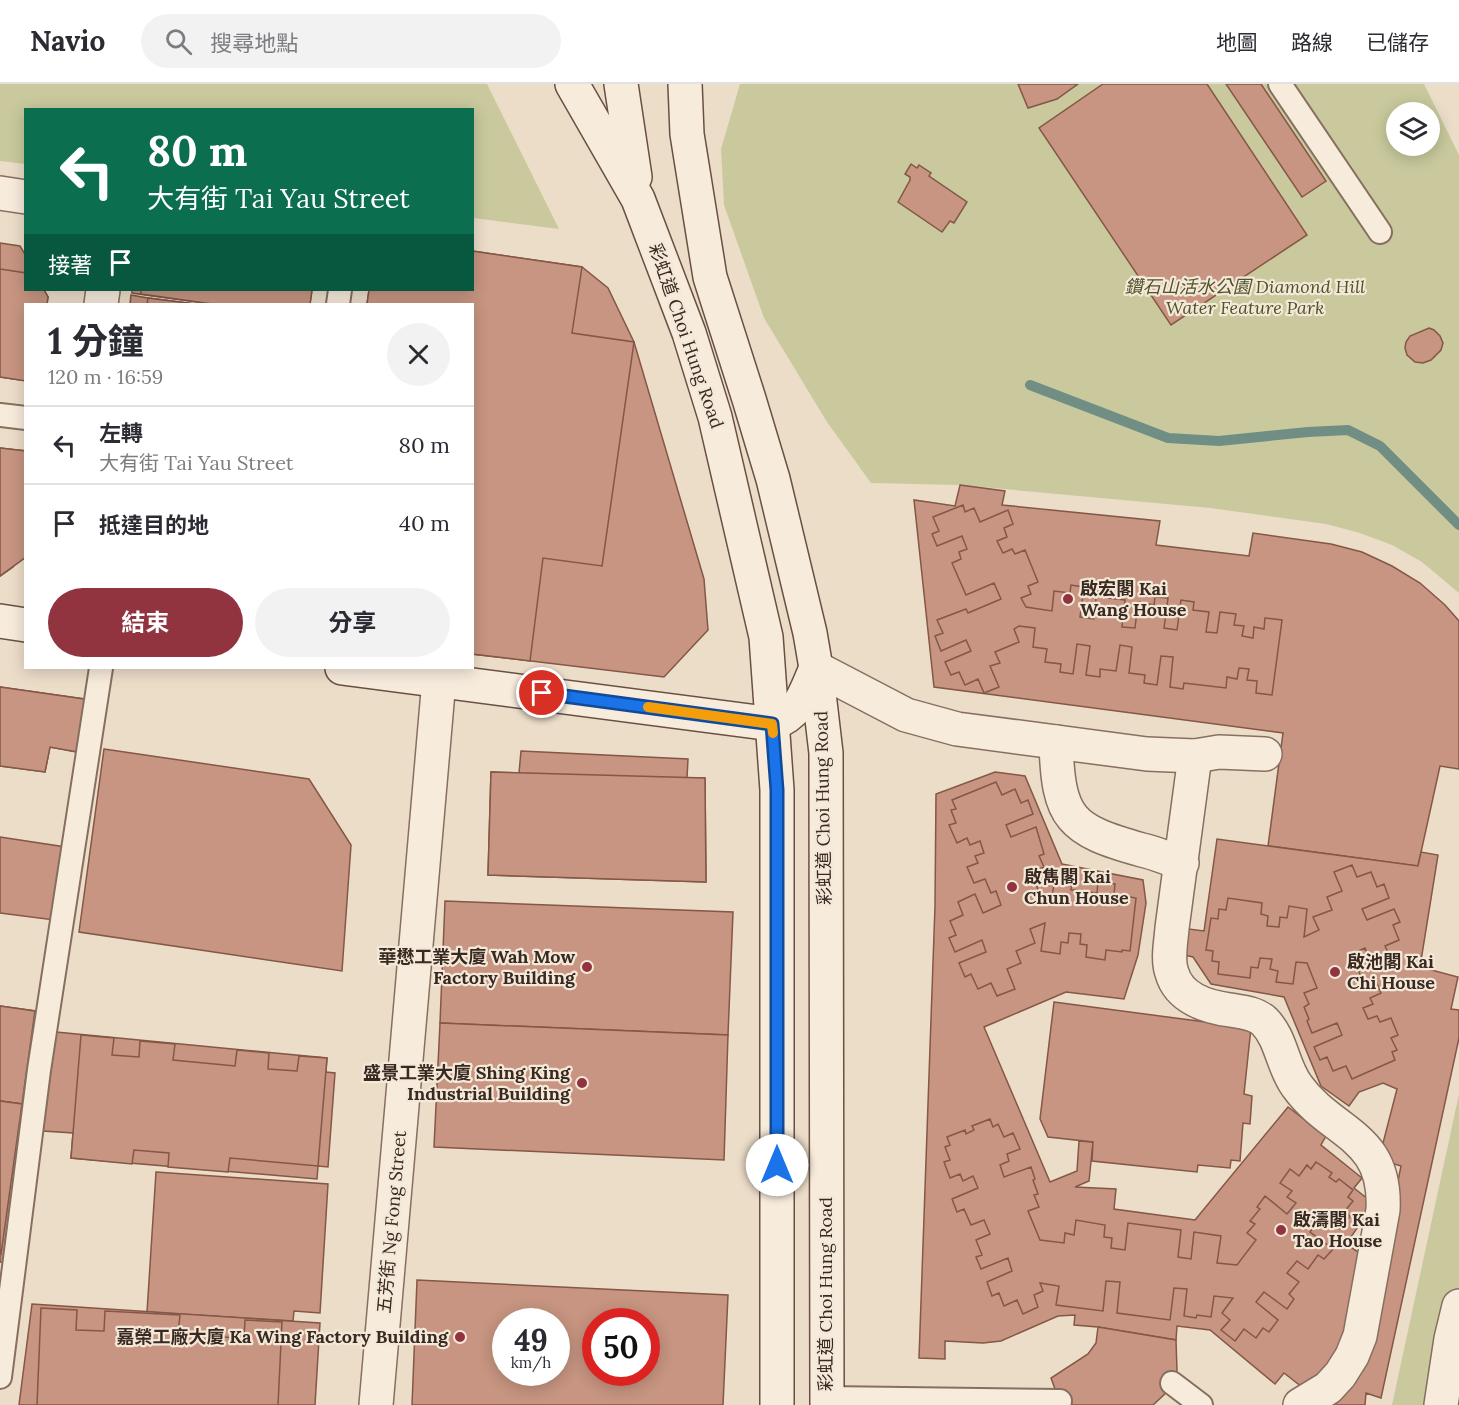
<!DOCTYPE html>
<html lang="zh-TW">
<head>
<meta charset="utf-8">
<style>
  :root { --surface:#fff; --page:#f2f2f3; --text:#2b2b33; --muted:#7c7c81; --line:#e1e1e2; --accent:#923340 }
  body { margin:0; font-family:Lora,"Noto Sans TC",serif; background:var(--page); color:var(--text); height:100vh; display:flex; flex-direction:column; font-size:22px; white-space:nowrap }
  * { box-sizing:border-box; margin:0 }
  p { font-size:20px; color:var(--muted) }
  .icon { flex:none; width:33px; height:33px; fill:none; stroke:currentColor; stroke-width:2; stroke-linecap:round; stroke-linejoin:round }
  .map { position:relative; flex:1; overflow:hidden }
  .side { position:absolute; left:24px; top:219px; width:450px; height:366px; display:flex; flex-direction:column; background:var(--surface); border-radius:0px; box-shadow:0 3px 15px #0003 }
  .side>* { flex:none }
  .top-card { position:absolute; left:24px; top:24px; width:450px; height:183px; border-radius:0px; box-shadow:0 3px 15px #0003; background:#0b6e4f; color:#fff; overflow:hidden }
  .buttons { position:absolute; left:1386px; top:18px; display:grid; gap:12px }
  .buttons a { display:grid; place-items:center; width:54px; height:54px; border-radius:50%; background:var(--surface); box-shadow:0 3px 15px #0003; font-size:30px }
  .speed { position:absolute; left:492px; top:1224px; display:flex; gap:12px; font-size:30px; font-weight:700; text-align:center }
  .speed>* { display:grid; place-content:center; width:78px; height:78px; border-radius:50%; background:var(--surface); box-shadow:0 3px 15px #0003; line-height:1 }
  .speed small { font-size:15px; font-weight:400 }
  .speed .limit { border:9px solid #d22; background:#fff; color:#111 }
  .pin { position:absolute; display:grid; place-items:center; width:51px; height:51px; color:#fff; margin:-26px; border:3px solid #fff; border-radius:50%; box-shadow:0 2px 6px #0007 }
  .me { position:absolute; width:66px; margin:-33px; rotate:0deg; stroke-linejoin:round; filter:drop-shadow(0 0 4px #0008) }
  .turn { display:flex; align-items:center; gap:21px; height:126px; padding:0 24px; font-size:27px }
  .turn .icon { width:78px; height:78px; stroke-width:2.5 }
  .turn b { display:block; font-size:42px; line-height:51px }
  .then { display:flex; align-items:center; height:57px; padding:0 24px; background:#0003; gap:12px; font-size:22px }
  .round { display:grid; place-items:center; flex:none; width:63px; height:63px; border-radius:32px; background:var(--page) }
  .overview { display:flex; align-items:center; justify-content:space-between; height:102px; padding:0 24px }
  h1 { font-size:36px; font-weight:700; line-height:45px }
  .cta { display:flex; gap:12px; margin-top:auto; padding:12px 24px }
  .cta a { flex:1; height:69px; border-radius:36px; background:var(--accent); color:#fff; font-size:24px; font-weight:700; line-height:69px; text-align:center }
  .cta a+a { background:var(--page); color:var(--text) }
  ul { padding:0; list-style:none }
  li { display:flex; align-items:center; gap:18px; height:78px; padding:0 24px; border-top:2px solid var(--line) }
  li div { flex:1 }
  li b { display:block; font-size:22px }
  li em { font-style:normal }
  header { display:flex; align-items:center; gap:36px; box-sizing:border-box; height:84px; padding:0 30px; background:var(--surface); border-bottom:2px solid var(--line) }
  header strong { font-size:28px }
  nav { display:flex; gap:33px; margin-inline-start:auto; font-size:21px }
  .search { width:420px; height:54px; background:var(--page); display:flex; align-items:center; gap:15px; box-sizing:border-box; padding:0 21px; border-radius:33px; color:var(--muted); font-size:22px }
  .map>svg:first-child { display:block }
  .green { fill:#c9c99d; fill-rule:evenodd }
  .lines { fill:none; stroke-linecap:round; stroke-linejoin:round }
  .stream { stroke:#708e83; stroke-width:10 }
  .building { fill:#c79581; stroke:#845746; stroke-width:1.5; fill-rule:evenodd }
  .lane-casing { stroke:#876f5f; stroke-width:26 }
  .street-casing { stroke:#876f5f; stroke-width:36 }
  .secondary-casing { stroke:#695042; stroke-width:36 }
  .lane { stroke:#f7ebdc; stroke-width:22 }
  .street { stroke:#f7ebdc; stroke-width:33 }
  .secondary { stroke:#f7ebdc; stroke-width:33 }
  .route-casing { stroke:#114b97; stroke-width:15 }
  .route { stroke:#1a73e8; stroke-width:10 }
  .slow { stroke:#f59e0b; stroke-width:10 }
  .poi-dot { fill:#923340; stroke:#f4e8d8; stroke-width:2 }
  .labels { text-anchor:middle; stroke-width:4.5; stroke-linejoin:round; paint-order:stroke }
  .park-label { font-size:18px; font-style:italic; fill:#4e5329; stroke:#f4e8d8 }
  .street-label { font-size:18px; fill:#382921; stroke:#f4e8d8 }
  .poi-label { font-size:18px; font-weight:bold; fill:#382921; stroke:#f4e8d8; text-anchor:start }
</style>
</head>
<body>
<header>
<strong>Navio</strong>
<div class="search"><svg class="icon" aria-label="search" viewBox="0 0 24 24"><circle cx="10" cy="10" r="6"/><path d="M15 15l6 6"/></svg>搜尋地點</div>
<nav><a>地圖</a><a>路線</a><a>已儲存</a></nav>
</header>
<div class="map">
<svg width="1459" height="1321" viewBox="0 0 1459 1321">
  <rect width="100%" height="100%" fill="#ecddc9"/>
  <g class="green">
    <path d="M 0,0 L 487,0 L 559,145 L 473,134 L 472,26 L 26,26 L 25,80 L 0,77 Z"/>
    <path d="M 740,0 L 1424,0 L 1459,71 L 1459,509 L 1422,478 L 1392,461 L 1360,449 L 1326,440 L 1210,424 L 960,401 L 871,399 L 827,338 L 764,234 L 724,121 L 721,65 ZM 1396,28 L 1430,28 L 1430,62 L 1396,62 Z"/>
    <path d="M 1459,1010 L 1459,1321 L 1392,1321 Z"/>
  </g>
  <g class="lines">
    <path class="stream" d="M 1030,301 L 1168,354 L 1219,357 L 1308,348 L 1348,346 L 1380,362 L 1459,441"/>
  </g>
  <g class="building">
    <path d="M 1018,0 L 1078,0 L 1057,15 L 1028,24 Z"/>
    <path d="M 1103,0 L 1207,0 L 1307,151 L 1171,241 L 1039,44 Z"/>
    <path d="M 1226,0 L 1261,0 L 1326,97 L 1302,113 Z"/>
    <path d="M 911,80 L 917,84 L 919,81 L 931,89 L 929,92 L 967,118 L 954,139 L 950,137 L 942,148 L 898,118 L 910,96 L 910,93 L 905,90 Z"/>
    <path d="M 0,159 L 20,162 L 26,172 L 26,206 L 44,206 L 48,213 L 47,220 L 26,220 L 26,297 L 0,293 Z"/>
    <path d="M 472,167 L 582,183 L 608,204 L 634,258 L 704,495 L 708,546 L 664,593 L 472,570 L 472,220 L 367,220 L 369,206 L 472,206 Z"/>
    <path d="M 472,167 L 582,183 L 572,249 L 634,258 L 602,482 L 543,474 L 530,577 L 472,570 L 472,220 L 367,220 L 369,206 L 472,206 Z"/>
    <path d="M 0,185 L 26,189 L 26,206 L 44,206 L 48,213 L 47,220 L 26,220 L 26,297 L 0,293 Z"/>
    <path d="M 132,206 L 312,206 L 310,220 L 212,220 L 132,209 Z"/>
    <path d="M 141,206 L 312,206 L 310,220 L 212,220 L 141,210 Z"/>
    <path d="M 131,211 L 148,214 L 195,220 L 130,220 Z"/>
    <path d="M 148,214 L 195,220 L 147,220 Z"/>
    <path d="M 1429,244 L 1434,246 L 1440,252 L 1443,259 L 1441,266 L 1431,276 L 1423,279 L 1415,278 L 1407,271 L 1405,264 L 1406,258 L 1410,252 Z"/>
    <path d="M 0,364 L 26,367 L 13,483 L 0,492 Z"/>
    <path d="M 0,364 L 26,367 L 26,473 L 0,492 Z"/>
    <path d="M 960,401 L 1005,407 L 1002,421 L 1160,437 L 1156,461 L 1249,472 L 1253,449 L 1331,460 L 1362,468 L 1392,482 L 1420,499 L 1445,521 L 1459,537 L 1459,685 L 1440,682 L 1418,782 L 1268,762 L 1283,649 L 934,603 L 914,416 L 955,422 Z"/>
    <path d="M 963,421 L 965,428 L 974,424 L 980,438 L 1008,426 L 1013,440 L 1004,444 L 1007,453 L 997,457 L 1003,469 L 1012,465 L 1015,470 L 1025,466 L 1038,498 L 1028,502 L 1031,510 L 1021,514 L 1026,523 L 1052,527 L 1054,507 L 1070,509 L 1071,501 L 1084,503 L 1080,533 L 1094,535 L 1097,505 L 1110,507 L 1109,514 L 1125,516 L 1122,543 L 1135,544 L 1138,518 L 1154,521 L 1155,513 L 1168,514 L 1164,544 L 1177,546 L 1181,516 L 1194,518 L 1193,526 L 1209,528 L 1206,548 L 1217,549 L 1220,528 L 1236,530 L 1234,541 L 1244,542 L 1242,552 L 1253,554 L 1254,543 L 1264,545 L 1265,534 L 1282,536 L 1272,611 L 1256,609 L 1257,597 L 1247,596 L 1249,585 L 1239,584 L 1237,595 L 1227,593 L 1226,604 L 1184,599 L 1183,605 L 1170,603 L 1173,573 L 1161,572 L 1157,601 L 1144,599 L 1145,591 L 1129,589 L 1132,563 L 1120,561 L 1116,587 L 1100,585 L 1100,593 L 1086,591 L 1090,562 L 1077,560 L 1073,590 L 1060,588 L 1061,580 L 1045,578 L 1047,565 L 1033,563 L 1035,544 L 1019,542 L 1014,545 L 1019,558 L 995,568 L 1000,579 L 990,582 L 999,603 L 984,609 L 978,595 L 965,601 L 959,588 L 951,591 L 945,578 L 971,567 L 966,556 L 941,567 L 935,552 L 943,549 L 937,536 L 966,525 L 968,529 L 1001,515 L 994,499 L 966,511 L 952,479 L 961,475 L 959,468 L 967,465 L 962,452 L 937,462 L 932,450 L 939,447 L 933,433 Z"/>
    <path d="M 0,603 L 91,616 L 83,669 L 50,663 L 45,688 L 0,682 Z"/>
    <path d="M 0,603 L 91,616 L 83,669 L 50,663 L 45,688 L 0,682 Z"/>
    <path d="M 104,665 L 309,695 L 351,761 L 342,887 L 79,848 Z"/>
    <path d="M 521,667 L 688,675 L 687,694 L 705,694 L 706,798 L 488,791 L 491,688 L 519,689 Z"/>
    <path d="M 491,688 L 705,694 L 706,798 L 488,791 Z"/>
    <path d="M 995,688 L 1025,692 L 1062,780 L 1143,796 L 1146,819 L 1138,871 L 1124,915 L 1066,908 L 984,943 L 1050,1098 L 1077,1087 L 1079,1057 L 1093,1058 L 1089,1097 L 1075,1103 L 1116,1105 L 1114,1125 L 1195,1136 L 1288,1023 L 1326,1052 L 1321,1061 L 1362,1094 L 1354,1104 L 1374,1120 L 1346,1160 L 1381,1183 L 1401,1082 L 1384,1077 L 1382,1063 L 1397,1005 L 1383,999 L 1359,1008 L 1349,1022 L 1321,1002 L 1284,913 L 1211,900 L 1193,873 L 1179,870 L 1181,844 L 1204,847 L 1217,755 L 1418,782 L 1421,768 L 1438,771 L 1420,883 L 1458,893 L 1451,925 L 1459,926 L 1459,954 L 1381,1314 L 1366,1309 L 1365,1321 L 1325,1321 L 1284,1289 L 1275,1300 L 1210,1246 L 1177,1242 L 1176,1256 L 1098,1243 L 1074,1241 L 1075,1231 L 1058,1232 L 1001,1257 L 983,1259 L 945,1257 L 945,1275 L 919,1274 L 935,822 L 936,710 Z"/>
    <path d="M 996,698 L 1002,711 L 1015,705 L 1021,719 L 1028,716 L 1033,730 L 1006,741 L 1011,753 L 1036,743 L 1044,770 L 1039,772 L 1044,783 L 1031,788 L 1041,813 L 1052,814 L 1055,792 L 1072,794 L 1071,806 L 1077,806 L 1076,817 L 1088,818 L 1090,808 L 1097,809 L 1098,798 L 1115,800 L 1114,810 L 1136,814 L 1130,867 L 1122,866 L 1122,868 L 1106,866 L 1105,876 L 1086,873 L 1087,861 L 1080,860 L 1081,850 L 1069,849 L 1068,859 L 1061,858 L 1060,870 L 1041,867 L 1045,839 L 1030,845 L 1035,859 L 1016,867 L 1021,879 L 1007,885 L 1015,905 L 997,912 L 991,899 L 978,905 L 971,890 L 965,893 L 959,879 L 986,868 L 982,856 L 955,868 L 949,854 L 956,851 L 950,837 L 963,831 L 958,818 L 975,810 L 983,829 L 1001,821 L 996,807 L 991,809 L 985,795 L 974,799 L 967,783 L 978,779 L 975,772 L 984,769 L 980,757 L 970,761 L 967,754 L 957,759 L 949,741 L 956,739 L 951,726 L 956,725 L 952,716 Z"/>
    <path d="M 0,753 L 72,764 L 62,837 L 0,829 Z"/>
    <path d="M 1352,781 L 1357,793 L 1371,788 L 1377,803 L 1384,800 L 1389,814 L 1362,825 L 1367,836 L 1394,825 L 1400,838 L 1393,841 L 1399,856 L 1385,862 L 1391,875 L 1373,882 L 1365,864 L 1347,872 L 1352,885 L 1357,883 L 1363,898 L 1374,893 L 1381,909 L 1370,914 L 1373,920 L 1363,924 L 1368,935 L 1377,932 L 1380,938 L 1391,934 L 1398,951 L 1391,954 L 1397,966 L 1392,968 L 1395,976 L 1352,995 L 1346,982 L 1333,987 L 1327,973 L 1320,976 L 1314,963 L 1342,951 L 1337,939 L 1312,949 L 1307,937 L 1309,935 L 1304,923 L 1309,920 L 1304,909 L 1317,904 L 1307,879 L 1296,878 L 1293,900 L 1276,898 L 1278,887 L 1270,885 L 1272,875 L 1260,874 L 1258,884 L 1251,883 L 1250,894 L 1218,890 L 1219,878 L 1212,877 L 1213,867 L 1206,866 L 1211,834 L 1218,835 L 1219,825 L 1226,826 L 1228,814 L 1262,819 L 1261,830 L 1268,832 L 1267,842 L 1279,843 L 1280,833 L 1287,834 L 1289,822 L 1307,825 L 1304,853 L 1319,846 L 1313,833 L 1332,826 L 1327,813 L 1342,807 L 1334,788 Z"/>
    <path d="M 445,817 L 733,828 L 728,951 L 440,939 Z"/>
    <path d="M 1054,918 L 1251,944 L 1244,1010 L 1252,1012 L 1250,1040 L 1243,1039 L 1240,1077 L 1231,1076 L 1230,1084 L 1198,1081 L 1197,1088 L 1092,1077 L 1093,1058 L 1048,1053 L 1040,1035 Z"/>
    <path d="M 0,922 L 35,927 L 22,1020 L 0,1017 Z"/>
    <path d="M 0,922 L 35,927 L 22,1020 L 0,1017 Z"/>
    <path d="M 440,939 L 728,951 L 724,1076 L 434,1063 Z"/>
    <path d="M 56,948 L 327,974 L 326,988 L 335,989 L 328,1083 L 318,1082 L 317,1095 L 71,1074 L 73,1049 L 43,1047 Z"/>
    <path d="M 81,951 L 114,954 L 112,971 L 139,973 L 140,957 L 175,960 L 173,976 L 235,982 L 237,966 L 269,969 L 268,985 L 297,987 L 299,972 L 327,974 L 318,1082 L 230,1074 L 228,1088 L 168,1083 L 169,1069 L 134,1066 L 132,1080 L 71,1074 Z"/>
    <path d="M 0,1017 L 36,1022 L 14,1180 L 0,1178 Z"/>
    <path d="M 0,1017 L 22,1020 L 1,1170 L 0,1169 Z"/>
    <path d="M 990,1035 L 993,1043 L 998,1040 L 1004,1053 L 1013,1049 L 1020,1065 L 1007,1070 L 1009,1077 L 1000,1081 L 1004,1093 L 1031,1083 L 1035,1095 L 1033,1096 L 1038,1110 L 1034,1111 L 1039,1123 L 1028,1127 L 1040,1156 L 1064,1159 L 1065,1149 L 1074,1151 L 1076,1136 L 1105,1141 L 1104,1153 L 1112,1154 L 1111,1164 L 1125,1166 L 1128,1139 L 1181,1146 L 1178,1173 L 1191,1175 L 1194,1148 L 1221,1152 L 1217,1179 L 1237,1181 L 1256,1156 L 1247,1149 L 1255,1140 L 1250,1137 L 1260,1125 L 1257,1123 L 1265,1112 L 1287,1130 L 1296,1119 L 1287,1113 L 1292,1107 L 1280,1099 L 1290,1085 L 1299,1092 L 1307,1081 L 1311,1085 L 1316,1078 L 1332,1089 L 1329,1093 L 1336,1098 L 1339,1095 L 1353,1106 L 1348,1113 L 1353,1117 L 1344,1128 L 1350,1132 L 1340,1145 L 1331,1138 L 1327,1144 L 1318,1137 L 1310,1148 L 1333,1165 L 1324,1175 L 1318,1171 L 1308,1185 L 1297,1177 L 1287,1189 L 1299,1198 L 1289,1210 L 1294,1215 L 1287,1225 L 1264,1208 L 1256,1218 L 1278,1236 L 1269,1248 L 1263,1244 L 1256,1254 L 1244,1245 L 1235,1257 L 1221,1246 L 1230,1236 L 1222,1229 L 1233,1214 L 1214,1212 L 1211,1233 L 1197,1231 L 1196,1234 L 1184,1232 L 1187,1205 L 1174,1204 L 1170,1236 L 1117,1229 L 1120,1198 L 1106,1197 L 1103,1227 L 1056,1221 L 1059,1202 L 1040,1199 L 1043,1207 L 1034,1211 L 1038,1223 L 1023,1230 L 1017,1216 L 1004,1222 L 999,1209 L 992,1212 L 987,1198 L 1012,1187 L 1008,1174 L 981,1185 L 976,1173 L 982,1171 L 976,1156 L 990,1150 L 984,1136 L 971,1141 L 964,1125 L 957,1128 L 952,1115 L 978,1104 L 973,1092 L 963,1097 L 960,1090 L 950,1094 L 944,1078 L 950,1076 L 945,1063 L 950,1061 L 947,1053 L 965,1046 L 966,1050 L 974,1046 L 972,1042 Z"/>
    <path d="M 156,1088 L 328,1100 L 320,1229 L 294,1227 L 293,1237 L 147,1228 Z"/>
    <path d="M 417,1196 L 728,1211 L 723,1321 L 412,1321 ZM 506,1238 L 556,1238 L 556,1288 L 506,1288 ZM 596,1238 L 646,1238 L 646,1288 L 596,1288 Z"/>
    <path d="M 32,1220 L 320,1239 L 315,1321 L 19,1321 Z"/>
    <path d="M 41,1224 L 77,1226 L 76,1246 L 104,1247 L 105,1227 L 180,1231 L 178,1251 L 244,1254 L 245,1236 L 282,1238 L 278,1321 L 37,1321 Z"/>
    <path d="M 1098,1243 L 1176,1256 L 1177,1287 L 1168,1307 L 1153,1321 L 1061,1321 L 1051,1294 L 1088,1270 L 1096,1259 Z"/>
  </g>
  <g class="lines">
    <g class="lane-casing">
      <g id="lane">
        <path d="M 1280,0 L 1380,148"/>
        <path d="M 338,220 L 340,206"/>
        <path d="M 0,331 L 26,334"/>
        <path d="M 0,1293 L 39,986 L 101,584"/>
        <path d="M 1172,1299 L 1201,1321"/>
        <path d="M 827,1314 L 1060,1317"/>
      </g>
    </g>
    <g class="street-casing">
      <g id="street">
        <path d="M 0,109 L 26,113"/>
        <path d="M 101,220 L 103,206"/>
        <path d="M 816,584 L 906,631 L 957,645 L 1147,670 L 1195,672 L 1219,668 L 1265,670"/>
        <path d="M 1056,658 C 1058,735 1070,746 1142,766 C 1156,769 1168,775 1182,779"/>
        <path d="M 1195,672 L 1172,844 C 1171,858 1167,876 1172,889 C 1179,914 1207,923 1230,926 C 1242,928 1255,929 1264,937 C 1282,955 1282,982 1297,1002 C 1332,1051 1387,1050 1383,1126 L 1360,1252 L 1352,1272 L 1340,1291 L 1328,1304 L 1300,1321"/>
        <path d="M 376,1321 L 439,596"/>
        <path d="M 1441,1321 L 1451,1255 L 1459,1222"/>
      </g>
    </g>
    <g class="secondary-casing">
      <g id="secondary">
        <path d="M 572,0 L 638,115 L 689,249 L 715,333 L 766,553 L 777,706 L 777,1321"/>
        <path d="M 621,0 L 635,93"/>
        <path d="M 685,0 L 687,50 L 710,193 L 749,315 L 773,395 L 810,549 L 816,584 L 826,669 L 827,1321"/>
        <path d="M 0,537 L 26,541"/>
        <path d="M 342,584 L 772,640 C 801,629 804,611 816,584"/>
      </g>
    </g>
    <use href="#lane" class="lane"/>
    <use href="#street" class="street"/>
    <use href="#secondary" class="secondary"/>
  </g>
  <g class="lines">
    <g class="route-casing">
      <path id="route" d="M 542,609 L 772,640 L 777,706 L 777,1081"/>
    </g>
    <use href="#route" class="route"/>
    <path class="slow" d="M 648,623 L 772,640 L 773,649"/>
  </g>
  <g class="poi-dot">
    <circle cx="1068" cy="515" r="6"/>
    <circle cx="1012" cy="803" r="6"/>
    <circle cx="587" cy="883" r="6"/>
    <circle cx="1335" cy="888" r="6"/>
    <circle cx="582" cy="999" r="6"/>
    <circle cx="1281" cy="1146" r="6"/>
    <circle cx="460" cy="1253" r="6"/>
  </g>
  <g class="labels">
    <g class="park-label">
      <text x="1245" y="209">鑽石山活水公園 Diamond Hill<tspan x="1245" dy="21">Water Feature Park</tspan></text>
    </g>
    <g class="street-label">
      <text transform="translate(686 252) rotate(71)" y="6">彩虹道 Choi Hung Road</text>
      <text transform="translate(823 724) rotate(-91)" y="6">彩虹道 Choi Hung Road</text>
      <text transform="translate(392 1138) rotate(-85)" y="6">五芳街 Ng Fong Street</text>
      <text transform="translate(826 1210) rotate(-90)" y="6">彩虹道 Choi Hung Road</text>
    </g>
    <g class="poi-label">
      <text x="1080" y="511">啟宏閣 Kai<tspan x="1080" dy="21">Wang House</tspan></text>
      <text x="1024" y="799">啟雋閣 Kai<tspan x="1024" dy="21">Chun House</tspan></text>
      <text x="575" y="879" text-anchor="end">華懋工業大廈 Wah Mow<tspan x="575" dy="21">Factory Building</tspan></text>
      <text x="1347" y="884">啟池閣 Kai<tspan x="1347" dy="21">Chi House</tspan></text>
      <text x="570" y="995" text-anchor="end">盛景工業大廈 Shing King<tspan x="570" dy="21">Industrial Building</tspan></text>
      <text x="1293" y="1142">啟濤閣 Kai<tspan x="1293" dy="21">Tao House</tspan></text>
      <text x="448" y="1259" text-anchor="end">嘉榮工廠大廈 Ka Wing Factory Building</text>
    </g>
  </g>
</svg>
<div class="buttons">
<a><svg class="icon" aria-label="layers" viewBox="0 0 24 24"><path d="M12 4l9 5-9 5-9-5zM3 14l9 5 9-5"/></svg></a>
</div>
<div class="speed"><div>49<small>km/h</small></div><div class="limit">50</div></div>
<div class="pin" style="left:542px;top:609px;background:#d93025"><svg class="icon" aria-label="arrive" viewBox="0 0 24 24"><path d="M6 21V4h12l-3 4 3 4H6"/></svg></div>
<svg class="me" style="left:777px;top:1081px" viewBox="-20 -20 40 40"><circle r="19" fill="#fff"/><path d="M0-13L10 11 0 6-10 11z" fill="#1a73e8"/></svg>
<div class="top-card">
<div class="turn"><svg class="icon" aria-label="left" viewBox="0 0 24 24"><path d="M17 20v-9H6M10 6l-5 5 5 5"/></svg><div><b>80 m</b>大有街 Tai Yau Street</div></div>
<div class="then">接著<svg class="icon" aria-label="arrive" viewBox="0 0 24 24"><path d="M6 21V4h12l-3 4 3 4H6"/></svg></div>
</div>
<section class="side">
<div class="overview"><div><h1>1 分鐘</h1><p>120 m · 16:59</p></div><a class="round"><svg class="icon" aria-label="close" viewBox="0 0 24 24"><path d="M6 6l12 12M18 6L6 18"/></svg></a></div>
<ul>
<li><svg class="icon" aria-label="left" viewBox="0 0 24 24"><path d="M17 20v-9H6M10 6l-5 5 5 5"/></svg><div><b>左轉</b><p>大有街 Tai Yau Street</p></div><em>80 m</em></li>
<li><svg class="icon" aria-label="arrive" viewBox="0 0 24 24"><path d="M6 21V4h12l-3 4 3 4H6"/></svg><div><b>抵達目的地</b></div><em>40 m</em></li>
</ul>
<div class="cta"><a>結束</a><a>分享</a></div>
</section>
</div>
</body>
</html>
